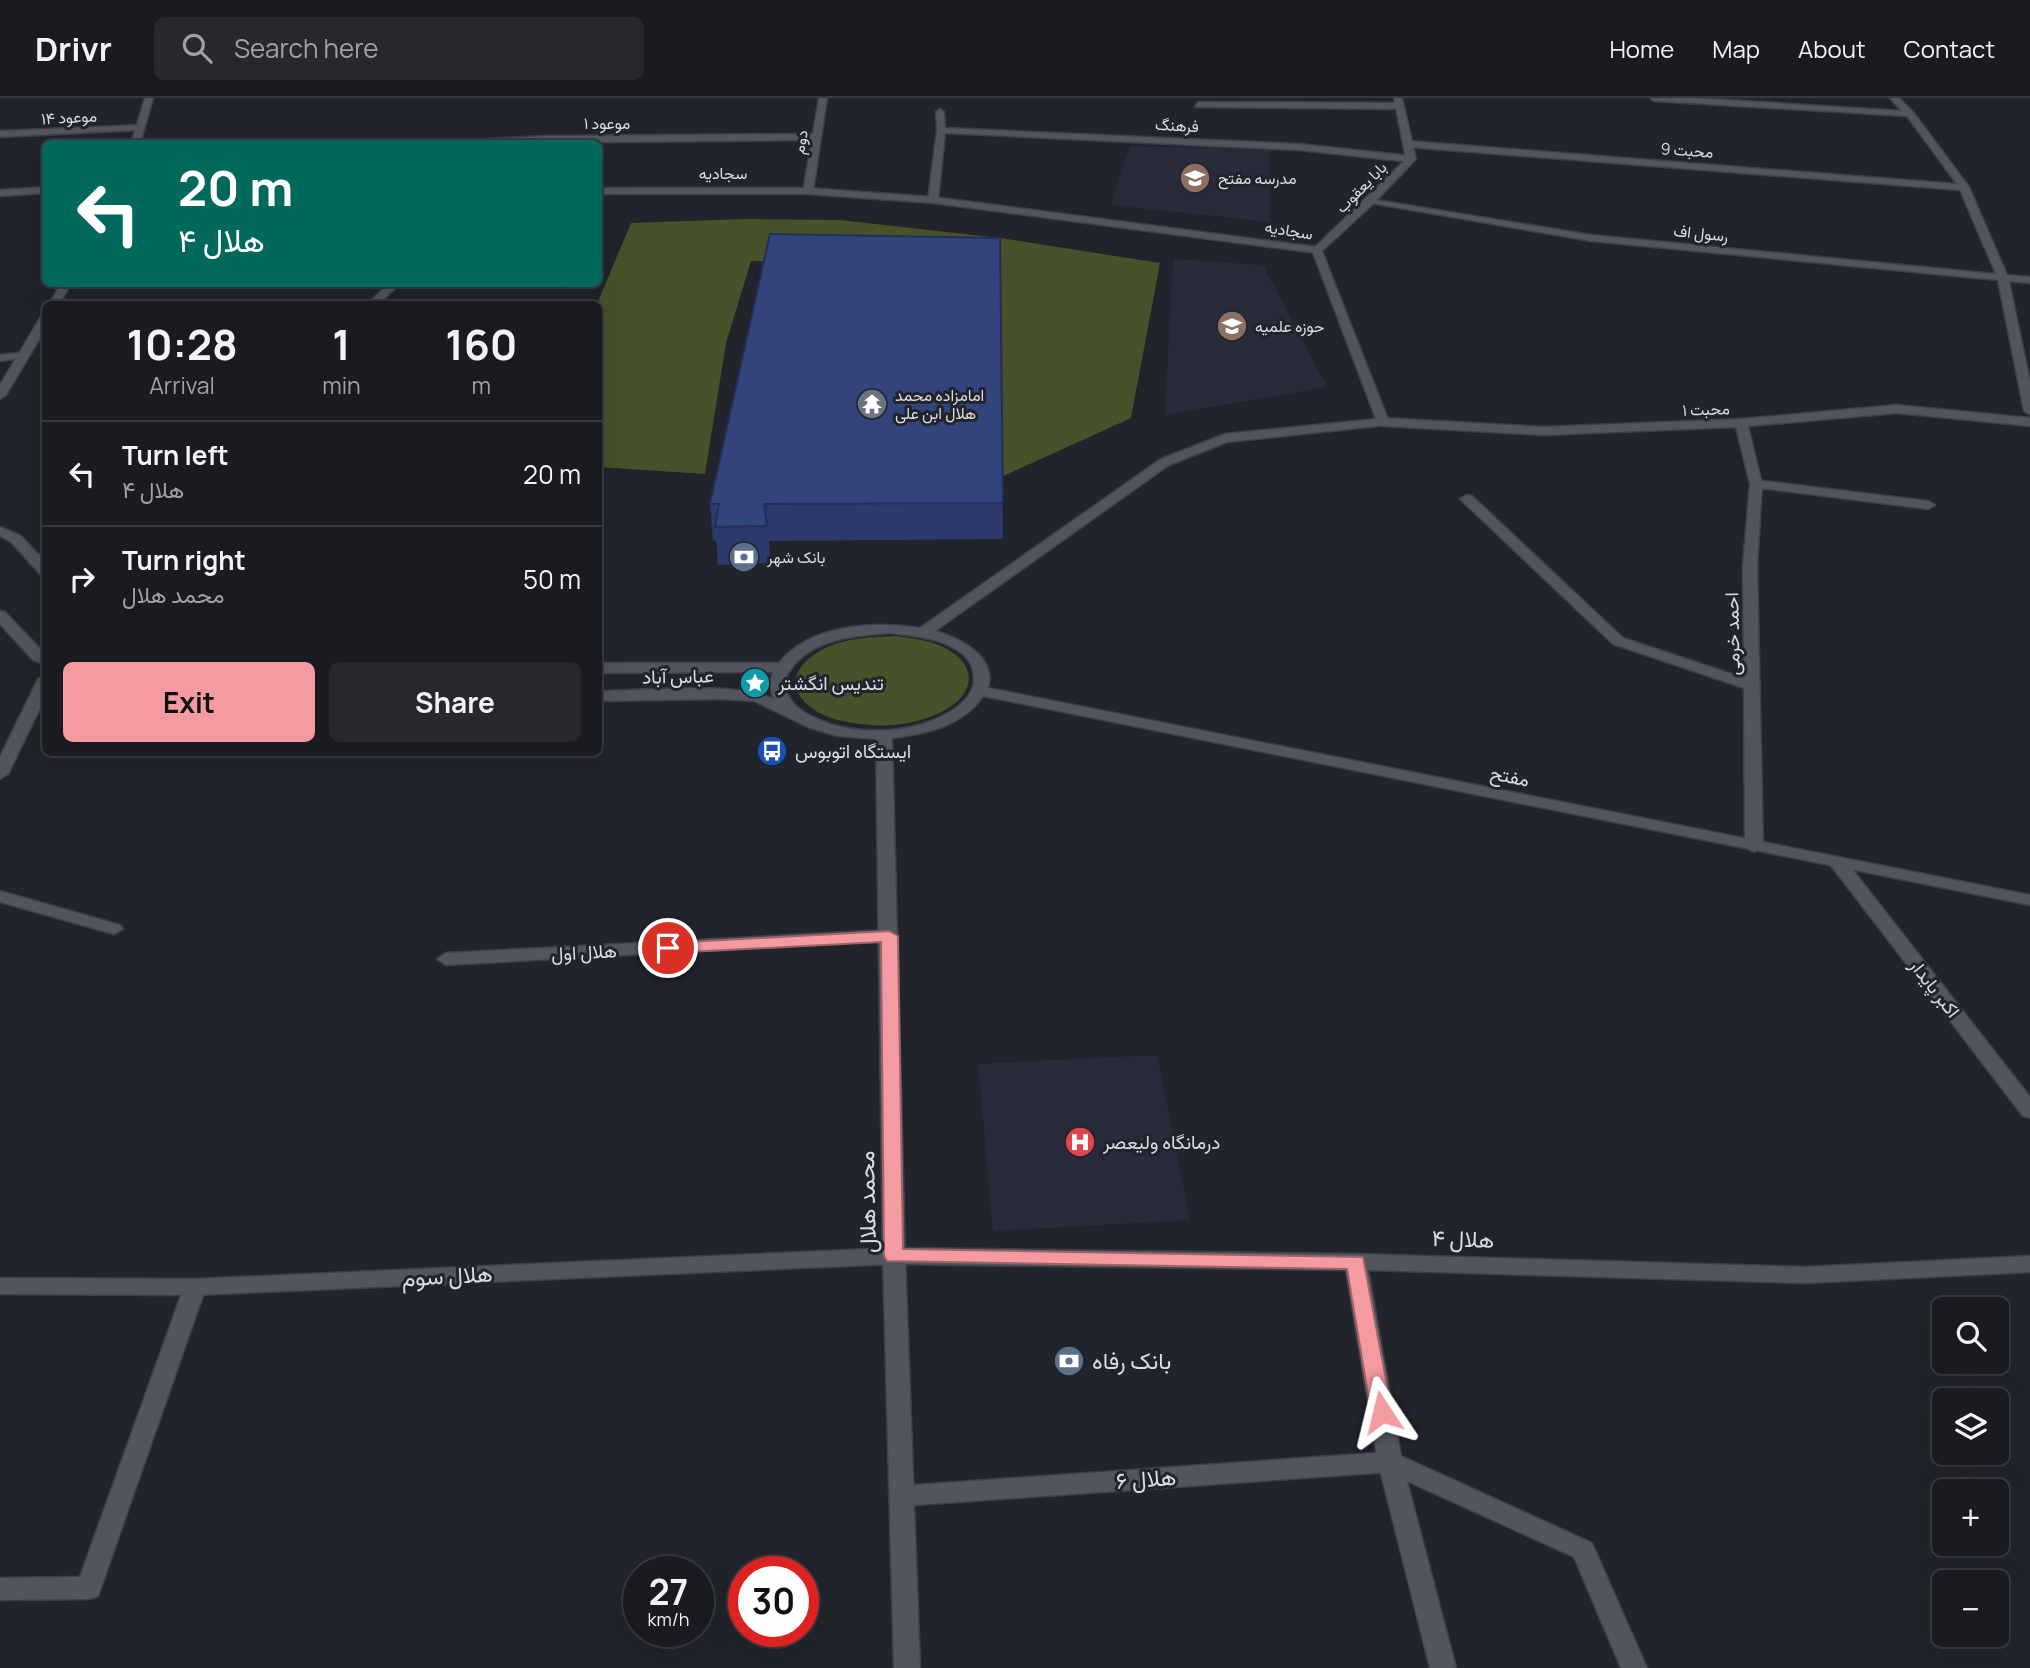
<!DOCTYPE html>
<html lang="en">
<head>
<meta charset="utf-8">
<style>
  :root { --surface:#1a1b21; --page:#27282e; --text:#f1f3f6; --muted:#9fa1a5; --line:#38393f; --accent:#f49aa1 }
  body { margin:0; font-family:Manrope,Vazirmatn,sans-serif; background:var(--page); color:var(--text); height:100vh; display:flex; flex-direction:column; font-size:26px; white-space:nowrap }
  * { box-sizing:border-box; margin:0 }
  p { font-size:23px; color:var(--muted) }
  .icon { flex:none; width:38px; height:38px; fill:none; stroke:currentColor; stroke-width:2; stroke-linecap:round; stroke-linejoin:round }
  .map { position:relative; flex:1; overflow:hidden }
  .drawer { position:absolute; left:42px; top:203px; width:560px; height:455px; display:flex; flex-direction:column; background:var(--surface); border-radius:10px; box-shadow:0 7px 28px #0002,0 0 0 2px var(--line) }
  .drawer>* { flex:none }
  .banner { position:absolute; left:42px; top:42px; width:560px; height:147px; border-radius:10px; box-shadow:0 7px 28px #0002,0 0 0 2px var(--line); background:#00695c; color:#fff; overflow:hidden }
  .buttons { position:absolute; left:1932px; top:1199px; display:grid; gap:14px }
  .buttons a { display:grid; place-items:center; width:77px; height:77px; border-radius:10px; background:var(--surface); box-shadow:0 7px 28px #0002,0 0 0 2px var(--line); font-size:35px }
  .speed { position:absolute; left:623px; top:1458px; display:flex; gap:14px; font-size:35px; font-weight:700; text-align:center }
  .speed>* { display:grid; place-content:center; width:91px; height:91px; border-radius:50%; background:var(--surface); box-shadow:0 7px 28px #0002,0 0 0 2px var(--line); line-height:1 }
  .speed small { font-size:18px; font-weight:400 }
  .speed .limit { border:10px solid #d22; background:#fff; color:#111 }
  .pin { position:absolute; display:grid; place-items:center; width:60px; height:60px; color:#fff; margin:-30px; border:4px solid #fff; border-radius:50%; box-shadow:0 2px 7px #0007 }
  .me { position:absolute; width:77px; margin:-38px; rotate:350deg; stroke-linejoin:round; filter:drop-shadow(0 0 5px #0008) }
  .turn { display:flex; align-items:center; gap:24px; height:147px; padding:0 21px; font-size:32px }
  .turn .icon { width:91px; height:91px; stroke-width:2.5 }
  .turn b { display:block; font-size:49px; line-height:60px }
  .eta { display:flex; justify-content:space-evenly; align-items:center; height:119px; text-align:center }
  .eta b { font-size:42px; font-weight:700; line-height:49px }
  .action { display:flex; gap:14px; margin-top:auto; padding:14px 21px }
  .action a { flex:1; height:80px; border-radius:10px; background:var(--accent); color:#111; font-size:28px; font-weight:700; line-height:80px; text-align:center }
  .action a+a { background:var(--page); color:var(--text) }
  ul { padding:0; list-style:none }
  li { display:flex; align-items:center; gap:21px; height:105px; padding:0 21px; border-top:2px solid var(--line) }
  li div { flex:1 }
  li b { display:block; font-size:26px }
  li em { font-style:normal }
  header { display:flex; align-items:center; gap:42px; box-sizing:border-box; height:98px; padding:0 35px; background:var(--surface); border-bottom:2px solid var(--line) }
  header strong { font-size:33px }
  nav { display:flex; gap:38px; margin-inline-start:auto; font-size:24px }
  .search { width:490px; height:63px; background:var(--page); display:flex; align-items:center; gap:18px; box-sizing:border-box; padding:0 24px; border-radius:10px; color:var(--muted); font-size:26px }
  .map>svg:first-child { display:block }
  .built { fill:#282c3a }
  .green { fill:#47522b }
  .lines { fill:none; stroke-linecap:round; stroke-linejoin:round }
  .service-casing { stroke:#3d3f46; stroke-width:3 }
  .minor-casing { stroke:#3d3f46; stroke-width:3 }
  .tertiary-casing { stroke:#3d3f46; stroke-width:3 }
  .secondary-casing { stroke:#3d3f46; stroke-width:3 }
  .service { fill:#52555e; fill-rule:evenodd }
  .minor { fill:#52555e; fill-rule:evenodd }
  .tertiary { fill:#52555e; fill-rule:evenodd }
  .secondary { fill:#52555e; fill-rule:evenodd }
  .wall { fill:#2c3a6b }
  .building { fill:#33437c; stroke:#242f57; stroke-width:2 }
  .route { fill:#f49aa1; stroke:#9f6469; stroke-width:2 }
  .labels { text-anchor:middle; stroke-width:6; stroke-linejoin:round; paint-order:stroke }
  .far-street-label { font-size:16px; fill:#dadce1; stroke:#22242c }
  .far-poi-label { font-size:16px; fill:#dadce1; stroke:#22242c; text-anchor:start }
  .street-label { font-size:19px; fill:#dadce1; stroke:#22242c }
  .poi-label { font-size:19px; fill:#dadce1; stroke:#22242c; text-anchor:start }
  .near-street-label { font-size:23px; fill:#dadce1; stroke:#22242c }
  .near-poi-label { font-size:23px; fill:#dadce1; stroke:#22242c; text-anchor:start }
</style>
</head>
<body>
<header>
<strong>Drivr</strong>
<div class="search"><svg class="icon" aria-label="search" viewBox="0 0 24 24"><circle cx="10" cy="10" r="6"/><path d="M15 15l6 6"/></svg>Search here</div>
<nav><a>Home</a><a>Map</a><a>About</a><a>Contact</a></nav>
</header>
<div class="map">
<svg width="2030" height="1570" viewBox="0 0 2030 1570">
  <rect width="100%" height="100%" fill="#22242c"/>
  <g class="built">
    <path d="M 1130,48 L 1269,52 L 1270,124 L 1111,107 Z"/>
    <path d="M 1173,161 L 1263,167 L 1327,289 L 1165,317 Z"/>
    <path d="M 1157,957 L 1190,1122 L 993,1133 L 978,966 Z"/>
  </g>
  <g class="green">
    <path d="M 745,121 L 840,122 L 1000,140 L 1160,165 L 1131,320 L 999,380 L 1000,170 L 751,163 L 726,245 L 705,376 L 599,369 L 597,206 L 631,125 Z"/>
    <path d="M 896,538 C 913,541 932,542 947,551 C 983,572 971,602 937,616 C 906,630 870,630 838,622 C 800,612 776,580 818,554 C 841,540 870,539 896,538 Z"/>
  </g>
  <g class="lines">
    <g class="service-casing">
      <g id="service">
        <path d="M 1198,4 L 1400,5 L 1404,8 L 1400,11 L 1195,9 Z"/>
        <path d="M 143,27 L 143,31 L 140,32 L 0,39 L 0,33 Z"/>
        <path d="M 388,186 L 399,186 L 379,206 L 368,206 Z"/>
        <path d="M 1756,382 L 1928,403 L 1935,407 L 1928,411 L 1751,389 L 1751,383 Z"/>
        <path d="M 46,453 L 46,463 L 35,467 L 30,466 L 30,460 Z"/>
        <path d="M 195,1181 L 203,1183 L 206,1189 L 98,1498 L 89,1501 L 0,1502 L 0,1480 L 80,1479 L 184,1189 L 187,1183 Z"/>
        <path d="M 1390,1354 L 1399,1357 L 1402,1364 L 1399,1371 L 1390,1374 L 901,1408 L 892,1405 L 889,1398 L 892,1391 L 901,1388 Z"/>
      </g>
    </g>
    <g class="minor-casing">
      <g id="minor">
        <path d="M 819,0 L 827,0 L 813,93 L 808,96 L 803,93 L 812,42 L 393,46 L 546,38 L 813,36 Z"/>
        <path d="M 1650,0 L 1695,0 L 1902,13 L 1890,0 L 1899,0 L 1913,14 L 1969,89 L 2007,177 L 2030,179 L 2030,185 L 2009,183 L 2030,284 L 2030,317 L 2024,313 L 1998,182 L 1591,143 L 1365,104 L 1370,101 L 1591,137 L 1996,176 L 1960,92 L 1408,49 L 1403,46 L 1408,43 L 1957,86 L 1907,18 L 1654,3 Z"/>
        <path d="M 940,11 L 944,14 L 945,30 L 1299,46 L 1411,58 L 1416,61 L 1411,64 L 1299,52 L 945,35 L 938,102 L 933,105 L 928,102 L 937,32 L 936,14 Z"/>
        <path d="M 46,89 L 46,95 L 0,98 L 0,92 Z"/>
        <path d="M 1897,307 L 2030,320 L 2030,328 L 1897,315 L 1748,328 L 1762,386 L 1757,468 L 1763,749 L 1754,754 L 1745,749 L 1744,590 L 1613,546 L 1460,401 L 1467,397 L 1472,398 L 1623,540 L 1744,580 L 1743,468 L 1750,386 L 1736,329 L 1544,337 L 1383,328 L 1377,324 L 1383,320 L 1544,329 L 1741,321 Z"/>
        <path d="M 46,577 L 46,598 L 8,676 L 0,681 L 0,659 L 38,581 Z"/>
        <path d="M 1839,761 L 1845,762 L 2030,999 L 2030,1020 L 2023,1018 L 1833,770 L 1830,766 L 1833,762 Z"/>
        <path d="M 0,793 L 120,827 L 123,831 L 114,836 L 0,804 Z"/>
        <path d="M 889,832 L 898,838 L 895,842 L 446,867 L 437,861 L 446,855 Z"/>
        <path d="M 894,1150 L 1356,1156 L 1806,1169 L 2030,1158 L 2030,1174 L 1806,1185 L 1368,1172 L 1401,1358 L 1592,1445 L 1647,1570 L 1621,1570 L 1574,1459 L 1407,1383 L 1456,1570 L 1430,1570 L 1378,1364 L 1346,1172 L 894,1166 L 195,1197 L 0,1196 L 0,1180 L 195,1181 Z"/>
      </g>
    </g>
    <g class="tertiary-casing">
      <g id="tertiary">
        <path d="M 598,90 L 808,90 L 933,99 L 1317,149 L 1322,152 L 1317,155 L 933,105 L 808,96 L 598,96 Z"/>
        <path d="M 24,254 L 30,257 L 28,259 L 0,263 L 0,257 Z"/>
      </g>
    </g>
    <g class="secondary-casing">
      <g id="secondary">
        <path d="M 145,0 L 153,0 L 140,46 L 131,46 Z"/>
        <path d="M 1394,0 L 1402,0 L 1416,61 L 1373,106 L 1322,153 L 1389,324 L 1387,327 L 1227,344 L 1169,367 L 935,533 C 960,540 997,558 988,590 L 2030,797 L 2030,807 L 983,598 C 963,628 926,636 892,640 L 905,1158 L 920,1570 L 894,1570 L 883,1158 L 876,641 L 838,638 L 810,630 L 754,603 L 720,601 L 598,603 L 598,593 C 643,593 736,583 773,601 L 770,585 L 773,574 L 598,575 L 598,565 L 779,565 C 810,526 875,523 920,530 L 1161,361 L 1225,336 L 1376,321 L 1312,152 L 1406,61 ZM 890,535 C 916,538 971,542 974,578 C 975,587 971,595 965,602 C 930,637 856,641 813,619 C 796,611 783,599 786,579 C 806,541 851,538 890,535 Z"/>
        <path d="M 61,186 L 71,186 L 59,206 L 49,206 Z"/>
        <path d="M 46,217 L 46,230 L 6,297 L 0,301 L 0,287 L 40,220 Z"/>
        <path d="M 0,429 L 21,438 L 46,465 L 46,478 L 41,477 L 11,444 L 0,438 Z"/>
        <path d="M 0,513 L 5,514 L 46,557 L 46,566 L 33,562 L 0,526 Z"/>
      </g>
    </g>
    <use href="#service" class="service"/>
    <use href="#minor" class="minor"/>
    <use href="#tertiary" class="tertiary"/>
    <use href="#secondary" class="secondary"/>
  </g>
  <path class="wall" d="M 1000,140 L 1003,441 L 769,443 L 770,465 L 718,467 L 716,443 L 713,443 L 710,406 Z"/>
  <path class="building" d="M 770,136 L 1000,140 L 1003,405 L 764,406 L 767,428 L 715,429 L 719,406 L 710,406 Z"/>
  <path class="route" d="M 889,833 L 898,838 L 903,1151 L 1363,1159 L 1392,1314 L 1389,1320 L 1382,1323 L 1374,1320 L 1371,1314 L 1347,1171 L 887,1163 L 884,1158 L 881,844 L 668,855 L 659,850 L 668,845 Z"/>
  <defs>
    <g id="school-disc" transform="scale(1.575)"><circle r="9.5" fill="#8d6e63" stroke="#22242c"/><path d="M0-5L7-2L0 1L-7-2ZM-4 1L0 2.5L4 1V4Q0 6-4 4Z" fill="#fff"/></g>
    <g id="temple-disc" transform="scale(1.575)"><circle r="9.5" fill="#6b7280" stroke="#22242c"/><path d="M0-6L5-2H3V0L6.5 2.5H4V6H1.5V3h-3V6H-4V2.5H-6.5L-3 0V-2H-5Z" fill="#fff"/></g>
    <g id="bank-disc" transform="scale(1.575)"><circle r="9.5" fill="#5c6f8a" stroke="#22242c"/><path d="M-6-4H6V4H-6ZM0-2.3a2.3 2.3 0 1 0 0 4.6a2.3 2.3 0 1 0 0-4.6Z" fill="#fff"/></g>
    <g id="sight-disc" transform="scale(1.575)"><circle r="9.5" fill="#0f9aa8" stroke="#22242c"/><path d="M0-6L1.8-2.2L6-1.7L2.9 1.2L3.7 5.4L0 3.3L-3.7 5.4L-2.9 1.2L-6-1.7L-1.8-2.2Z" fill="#fff"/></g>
    <g id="bus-disc" transform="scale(1.575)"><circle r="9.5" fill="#1a4fb4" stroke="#22242c"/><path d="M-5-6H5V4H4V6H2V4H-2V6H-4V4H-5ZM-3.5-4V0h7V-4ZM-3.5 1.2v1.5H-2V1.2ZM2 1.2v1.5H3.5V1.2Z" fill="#fff"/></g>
    <g id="hospital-disc" transform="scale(1.575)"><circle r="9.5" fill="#e0444e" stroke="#22242c"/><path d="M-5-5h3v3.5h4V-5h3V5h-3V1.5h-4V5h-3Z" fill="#fff"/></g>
  </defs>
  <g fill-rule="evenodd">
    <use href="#school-disc" x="1195" y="80"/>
    <use href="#school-disc" x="1232" y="228"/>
    <use href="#temple-disc" x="872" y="306"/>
    <use href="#bank-disc" x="744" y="459"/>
    <use href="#sight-disc" x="755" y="585"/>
    <use href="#bus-disc" x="772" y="653"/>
    <use href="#hospital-disc" x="1080" y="1044"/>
    <use href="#bank-disc" x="1069" y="1263"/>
  </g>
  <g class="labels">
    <g class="far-street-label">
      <text transform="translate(69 19) rotate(-3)" y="6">موعود ۱۴</text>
      <text x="607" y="31">موعود ۱</text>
      <text transform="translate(1177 27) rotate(3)" y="6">فرهنگ</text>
      <text transform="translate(800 44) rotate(-81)" y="6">دوم</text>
      <text transform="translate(1687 52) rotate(4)" y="6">محبت 9</text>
      <text x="723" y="81">سجادیه</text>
      <text transform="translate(1361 89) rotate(-45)" y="6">بابا یعقوب</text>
      <text transform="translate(1289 132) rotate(9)" y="6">سجادیه</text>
      <text transform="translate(1701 135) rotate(6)" y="6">رسول اف</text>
      <text transform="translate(1706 311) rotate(-2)" y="6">محبت ۱</text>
    </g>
    <g class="far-poi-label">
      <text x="1218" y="86">مدرسه مفتح</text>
      <text x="1255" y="234">حوزه علمیه</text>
      <text x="895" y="303">امامزاده محمد<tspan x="895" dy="18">هلال ابن علی</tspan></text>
      <text x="767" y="465">بانک شهر</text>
    </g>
    <g class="street-label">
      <text transform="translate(1732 536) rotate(-91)" y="7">احمد خرمی</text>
      <text transform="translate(678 578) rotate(-1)" y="7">عباس آباد</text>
      <text transform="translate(1510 678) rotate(11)" y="7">مفتح</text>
      <text transform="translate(584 854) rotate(-3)" y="7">هلال اول</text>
      <text transform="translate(1935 890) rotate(52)" y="7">اکبر پایدار</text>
    </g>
    <g class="poi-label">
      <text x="778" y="592">تندیس انگشتر</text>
      <text x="795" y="660">ایستگاه اتوبوس</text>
      <text x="1103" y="1051">درمانگاه ولیعصر</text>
    </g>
    <g class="near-street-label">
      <text transform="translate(867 1104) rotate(-91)" y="8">محمد هلال</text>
      <text transform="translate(1463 1141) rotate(2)" y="8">هلال ۴</text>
      <text transform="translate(447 1178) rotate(-3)" y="8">هلال سوم</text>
      <text transform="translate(1146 1381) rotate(-4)" y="8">هلال ۶</text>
    </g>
    <g class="near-poi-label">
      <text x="1092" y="1271">بانک رفاه</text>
    </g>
  </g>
</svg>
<div class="buttons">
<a><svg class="icon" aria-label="search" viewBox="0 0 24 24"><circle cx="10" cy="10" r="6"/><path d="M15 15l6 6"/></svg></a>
<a><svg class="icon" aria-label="layers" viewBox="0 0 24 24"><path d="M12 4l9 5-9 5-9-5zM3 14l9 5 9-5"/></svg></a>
<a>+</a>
<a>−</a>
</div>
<div class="speed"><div>27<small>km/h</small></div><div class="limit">30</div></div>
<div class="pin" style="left:668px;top:850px;background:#d93025"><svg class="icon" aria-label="arrive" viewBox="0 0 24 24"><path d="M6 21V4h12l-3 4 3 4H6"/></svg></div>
<svg class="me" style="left:1382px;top:1314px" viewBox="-20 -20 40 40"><path d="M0-17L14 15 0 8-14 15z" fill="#f49aa1" stroke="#fff" stroke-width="4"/></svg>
<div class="banner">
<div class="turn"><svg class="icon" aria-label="left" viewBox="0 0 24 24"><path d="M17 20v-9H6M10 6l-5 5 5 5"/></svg><div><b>20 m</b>هلال ۴</div></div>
</div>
<section class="drawer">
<div class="eta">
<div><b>10:28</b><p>Arrival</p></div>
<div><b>1</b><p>min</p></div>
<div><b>160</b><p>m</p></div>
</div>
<ul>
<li><svg class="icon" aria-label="left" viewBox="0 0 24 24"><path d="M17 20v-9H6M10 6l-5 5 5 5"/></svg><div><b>Turn left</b><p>هلال ۴</p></div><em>20 m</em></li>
<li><svg class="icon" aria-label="right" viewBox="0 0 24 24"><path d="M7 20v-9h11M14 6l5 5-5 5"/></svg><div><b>Turn right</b><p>محمد هلال</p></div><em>50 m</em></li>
</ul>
<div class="action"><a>Exit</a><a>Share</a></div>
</section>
</div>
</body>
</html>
